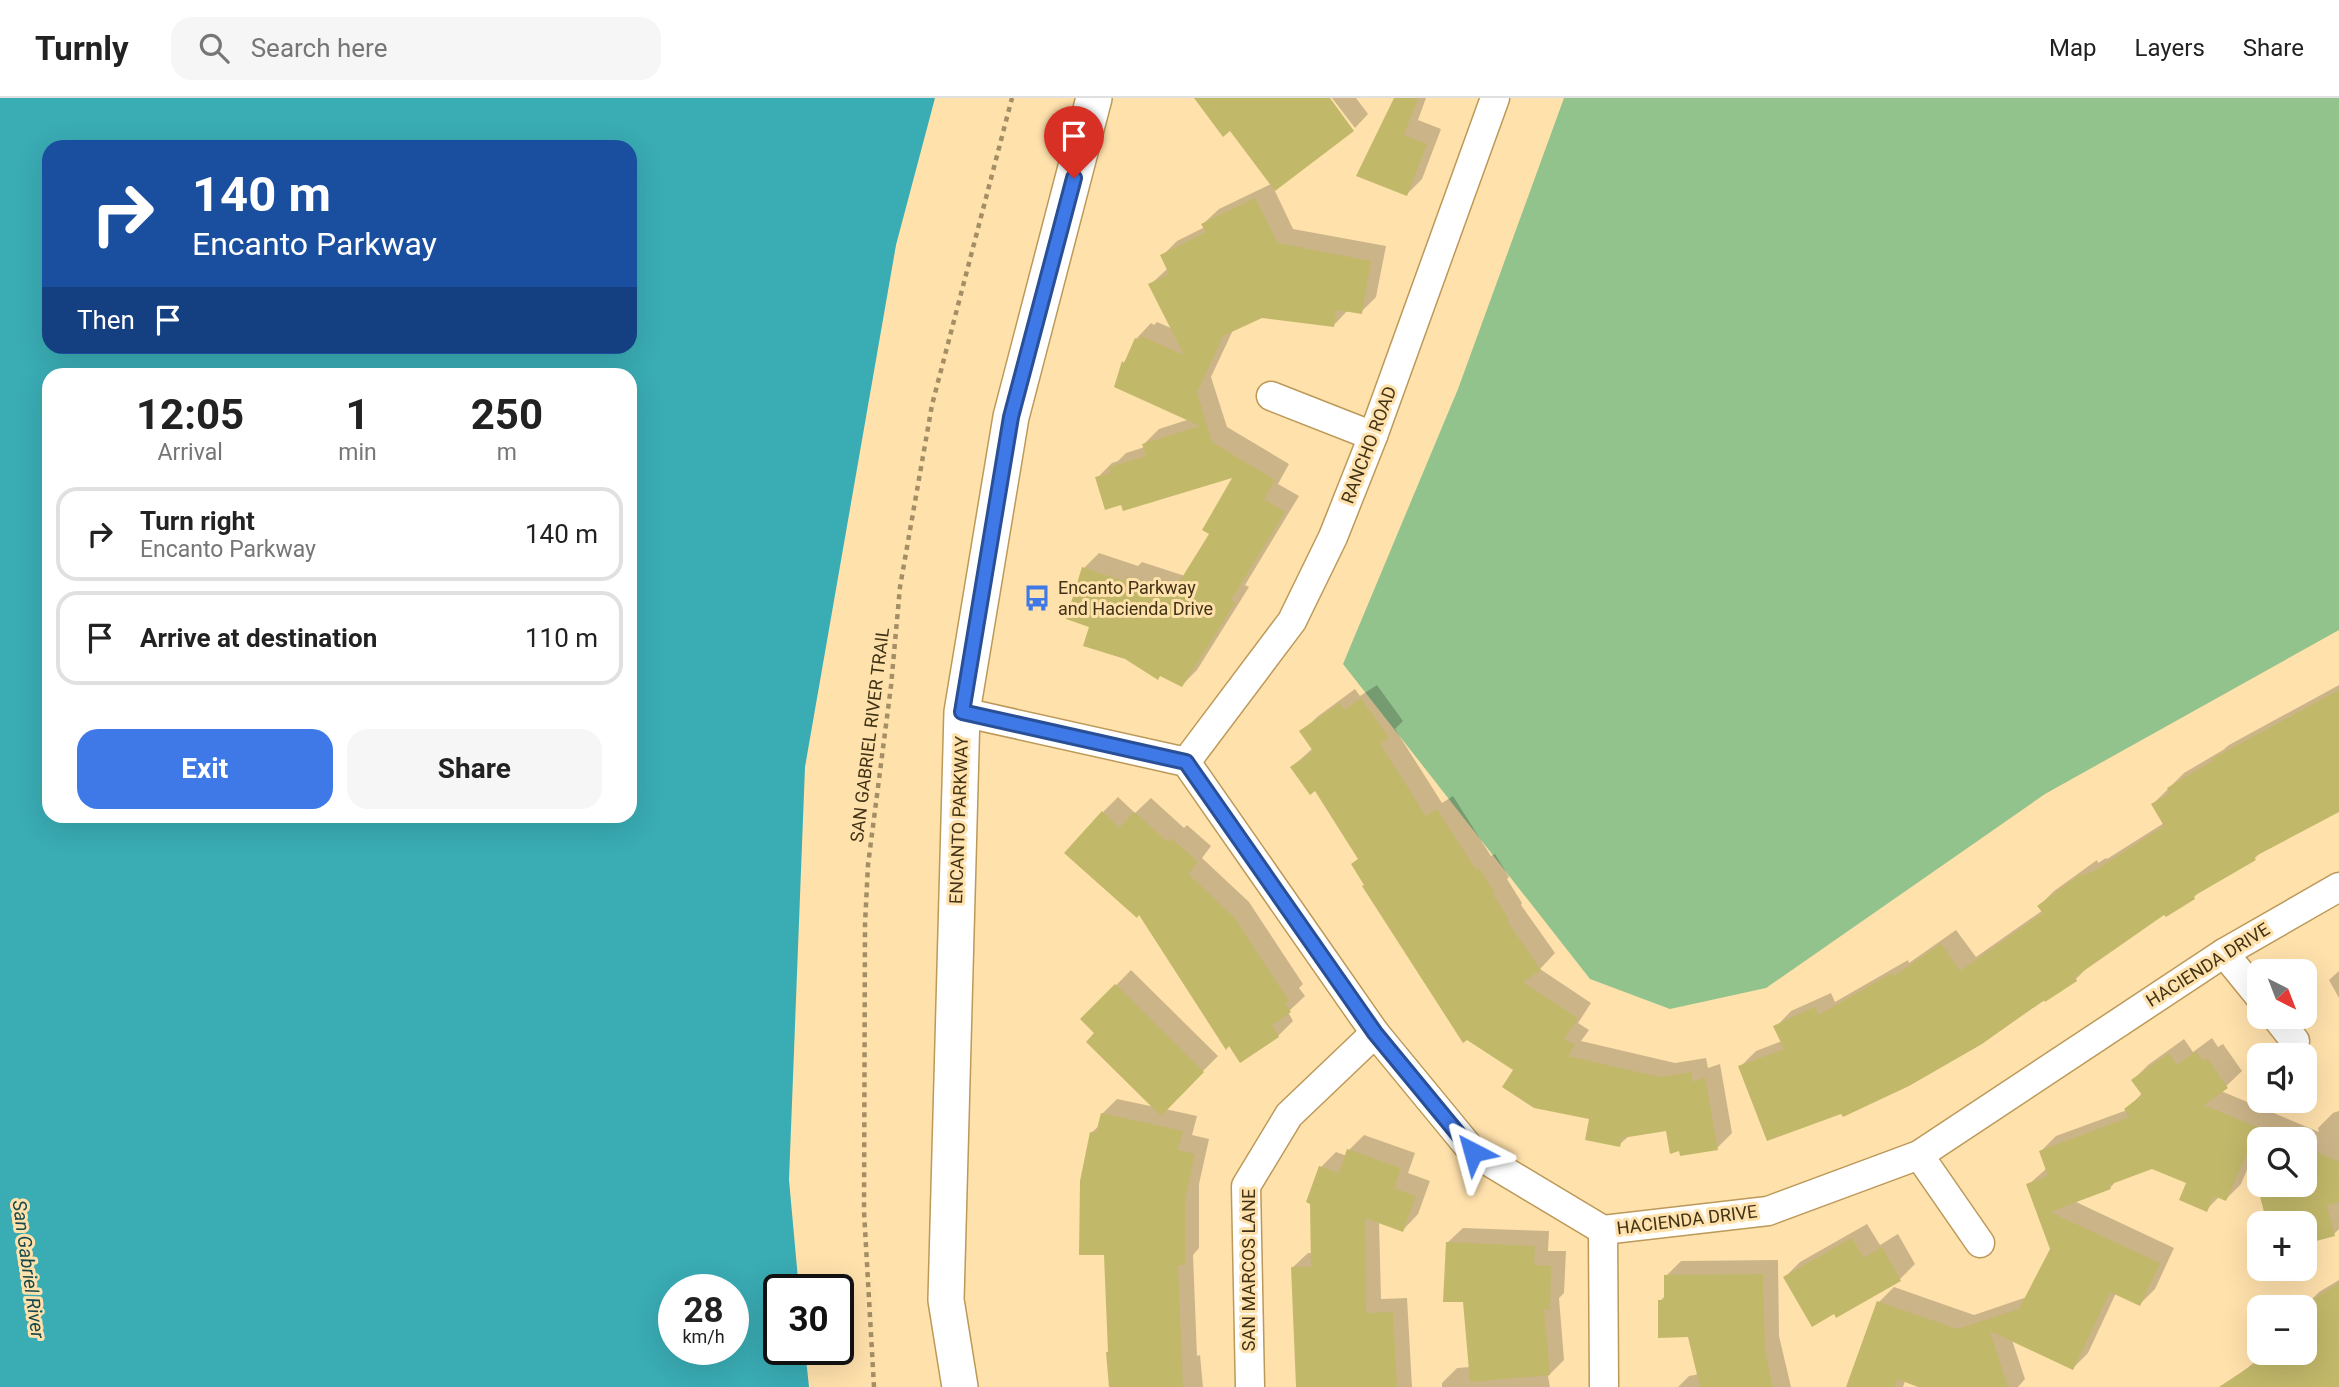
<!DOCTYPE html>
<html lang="en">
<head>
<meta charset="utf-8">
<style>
  :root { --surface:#fff; --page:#f6f6f6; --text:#222; --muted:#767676; --line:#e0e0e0; --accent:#3f79e8 }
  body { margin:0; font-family:Roboto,sans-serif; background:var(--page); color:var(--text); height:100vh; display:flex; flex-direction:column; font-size:26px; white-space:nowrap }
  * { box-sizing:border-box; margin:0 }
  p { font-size:23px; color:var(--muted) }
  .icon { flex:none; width:38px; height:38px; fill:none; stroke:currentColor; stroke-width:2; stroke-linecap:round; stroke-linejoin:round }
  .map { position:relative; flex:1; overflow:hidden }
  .panel { position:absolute; left:42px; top:270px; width:595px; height:455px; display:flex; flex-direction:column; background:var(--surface); border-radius:21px; box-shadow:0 7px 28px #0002 }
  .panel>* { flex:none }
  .banner { position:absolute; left:42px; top:42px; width:595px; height:214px; border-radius:21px; box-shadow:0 7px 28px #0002; background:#1a4fa0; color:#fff; overflow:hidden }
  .needle { width:46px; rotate:138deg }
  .buttons { position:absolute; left:2247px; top:861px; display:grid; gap:14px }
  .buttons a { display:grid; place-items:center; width:70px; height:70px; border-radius:14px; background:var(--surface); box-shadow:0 7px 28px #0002; font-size:35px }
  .speed { position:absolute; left:658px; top:1176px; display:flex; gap:14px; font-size:35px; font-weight:700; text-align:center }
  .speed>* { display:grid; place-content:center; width:91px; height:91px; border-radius:50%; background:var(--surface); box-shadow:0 7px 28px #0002; line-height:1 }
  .speed small { font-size:18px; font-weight:400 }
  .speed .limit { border:4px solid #111; border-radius:10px; background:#fff; color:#111 }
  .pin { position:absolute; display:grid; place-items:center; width:60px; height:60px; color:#fff; margin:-72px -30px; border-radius:50% 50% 50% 0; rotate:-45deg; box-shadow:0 0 7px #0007 }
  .pin .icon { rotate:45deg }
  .me { position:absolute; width:77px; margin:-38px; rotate:321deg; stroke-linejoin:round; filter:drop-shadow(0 0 5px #0008) }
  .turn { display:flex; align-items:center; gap:24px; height:147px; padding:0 35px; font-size:32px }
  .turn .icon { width:91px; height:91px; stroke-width:2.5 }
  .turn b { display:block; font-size:49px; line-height:60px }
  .then { display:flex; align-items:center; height:66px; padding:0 35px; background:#0003; gap:14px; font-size:26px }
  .eta { display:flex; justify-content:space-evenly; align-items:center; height:119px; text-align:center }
  .eta b { font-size:42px; font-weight:700; line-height:49px }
  .cta { display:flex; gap:14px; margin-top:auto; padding:14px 35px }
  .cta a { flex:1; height:80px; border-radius:21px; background:var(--accent); color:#fff; font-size:28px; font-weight:700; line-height:80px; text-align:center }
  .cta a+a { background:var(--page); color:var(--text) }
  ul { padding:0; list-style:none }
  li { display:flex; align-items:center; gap:21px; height:94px; margin:0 14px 10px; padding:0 21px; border:4px solid var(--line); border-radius:21px }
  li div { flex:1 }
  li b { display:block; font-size:26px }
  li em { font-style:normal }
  header { display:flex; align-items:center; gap:42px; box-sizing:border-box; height:98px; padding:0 35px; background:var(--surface); border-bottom:2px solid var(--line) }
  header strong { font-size:33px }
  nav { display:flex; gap:38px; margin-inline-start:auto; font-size:24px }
  .search { width:490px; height:63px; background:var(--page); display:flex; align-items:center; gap:18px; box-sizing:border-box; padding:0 24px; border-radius:21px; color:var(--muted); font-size:26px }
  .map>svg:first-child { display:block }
  .green { fill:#93c38d }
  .water { fill:#3aacb4; fill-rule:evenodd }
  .shadow { fill:#0003; fill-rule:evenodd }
  .building { fill:#c2b86a }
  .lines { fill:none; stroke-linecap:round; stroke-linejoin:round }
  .minor-casing { stroke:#bc9958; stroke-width:31 }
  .tertiary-casing { stroke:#bc9958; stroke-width:38 }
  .path { stroke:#a48e65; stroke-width:4.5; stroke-dasharray:5 5; stroke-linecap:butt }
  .minor { stroke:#fff; stroke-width:28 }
  .tertiary { stroke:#fff; stroke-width:35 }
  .route-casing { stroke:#294f97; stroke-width:18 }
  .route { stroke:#3f79e8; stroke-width:12 }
  .labels { text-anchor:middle; stroke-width:6; stroke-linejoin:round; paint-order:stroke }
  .street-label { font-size:18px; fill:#423317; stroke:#ffe1ac }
  .poi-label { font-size:18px; fill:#423317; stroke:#ffe1ac; text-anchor:start }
  .water-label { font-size:19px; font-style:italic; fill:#16474b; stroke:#ffe1ac }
</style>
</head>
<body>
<header>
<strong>Turnly</strong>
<div class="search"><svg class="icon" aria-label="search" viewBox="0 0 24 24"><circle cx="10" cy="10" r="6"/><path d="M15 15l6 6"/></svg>Search here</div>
<nav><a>Map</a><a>Layers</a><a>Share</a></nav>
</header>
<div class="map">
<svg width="2339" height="1289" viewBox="0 0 2339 1289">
  <rect width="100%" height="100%" fill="#ffe1ac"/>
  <path class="green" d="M 1564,0 L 2339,0 L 2339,532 L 2045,696 L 1766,890 L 1670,911 L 1590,881 L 1343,566 L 1458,291 Z"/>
  <path class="water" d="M 0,0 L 935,0 L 896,147 L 805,669 L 789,1082 L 799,1192 L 779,1192 L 779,1251 L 805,1251 L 809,1289 L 0,1289 ZM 49,49 L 630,49 L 630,248 L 49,248 ZM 49,276 L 630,276 L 630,718 L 49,718 ZM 674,1192 L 733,1192 L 733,1251 L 674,1251 Z"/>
  <g class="shadow">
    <path d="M 1196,0 L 1327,0 L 1353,32 L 1274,91 L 1293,131 L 1386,148 L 1376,199 L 1361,214 L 1348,212 L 1334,227 L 1261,218 L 1233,232 L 1211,279 L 1227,329 L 1289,366 L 1278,386 L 1299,398 L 1245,487 L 1249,489 L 1197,572 L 1182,587 L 1091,528 L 1084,470 L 1099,455 L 1138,468 L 1142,464 L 1185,478 L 1212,436 L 1236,377 L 1122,405 L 1097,380 L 1112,365 L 1118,363 L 1126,355 L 1145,349 L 1144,346 L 1159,331 L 1190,321 L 1116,288 L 1124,264 L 1128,259 L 1136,241 L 1151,225 L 1154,227 L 1157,224 L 1173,231 L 1151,186 L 1168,170 L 1162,158 L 1177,143 L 1205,129 L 1203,126 L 1219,111 L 1271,86 L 1230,31 Z"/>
    <path d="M 1332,0 L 1356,0 L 1368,16 L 1355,30 Z"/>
    <path d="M 1396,0 L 1426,0 L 1418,22 L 1441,31 L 1422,81 L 1407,96 Z"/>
    <path d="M 1377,587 L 1403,623 L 1395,631 L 1442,705 L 1453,698 L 1491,758 L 1495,756 L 1509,779 L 1507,781 L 1522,805 L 1521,807 L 1555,855 L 1540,871 L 1591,905 L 1578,925 L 1589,932 L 1581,943 L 1675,965 L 1706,960 L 1708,970 L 1720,966 L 1732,1035 L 1717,1050 L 1668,1031 L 1630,1037 L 1619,1047 L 1591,1020 L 1515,972 L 1366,787 L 1360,760 L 1315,691 L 1292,669 L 1313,650 L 1302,634 L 1317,619 L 1355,591 L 1360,598 Z"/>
    <path d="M 2339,587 L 2339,708 L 2262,753 L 2255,760 L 2202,791 L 2194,799 L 2165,814 L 2092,865 L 2076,881 L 1981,945 L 1842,1014 L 1741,968 L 1756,953 L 1782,943 L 1776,929 L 1791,913 L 1831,895 L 1835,904 L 1908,862 L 1909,865 L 1956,832 L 1976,859 L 2043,812 L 2039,808 L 2054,793 L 2097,762 L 2098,765 L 2106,760 L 2107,761 L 2164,725 L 2153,706 L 2184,675 L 2223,652 L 2229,647 Z"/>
    <path d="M 1118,699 L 1135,715 L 1151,700 L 1184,730 L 1187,727 L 1211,748 L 1202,760 L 1249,804 L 1303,886 L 1299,890 L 1305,898 L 1288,914 L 1293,923 L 1278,938 L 1103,714 Z"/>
    <path d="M 1131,872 L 1218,958 L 1165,1011 L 1197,1018 L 1192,1037 L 1209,1041 L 1199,1086 L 1199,1150 L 1193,1157 L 1197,1258 L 1200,1257 L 1203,1289 L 1110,1289 L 1107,1255 L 1109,1252 L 1106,1155 L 1091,1035 L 1100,1027 L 1102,1016 L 1117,1001 L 1155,1009 L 1097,935 L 1083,921 Z"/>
    <path d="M 2339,873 L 2339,900 L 2329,882 Z"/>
    <path d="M 2212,940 L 2218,949 L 2223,946 L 2242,973 L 2221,993 L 2319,1034 L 2318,1030 L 2333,1015 L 2339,1013 L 2339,1131 L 2334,1136 L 2305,1144 L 2305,1125 L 2269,1125 L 2252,1060 L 2241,1086 L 2226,1101 L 2220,1098 L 2206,1112 L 2188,1084 L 2152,1069 L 2117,1082 L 2110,1090 L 2074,1103 L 2174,1150 L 2155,1191 L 2140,1206 L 2116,1195 L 2088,1255 L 2073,1270 L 2012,1242 L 2025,1281 L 2018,1289 L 1923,1289 L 1905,1283 L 1903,1289 L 1848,1289 L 1879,1204 L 1894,1189 L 1974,1217 L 2027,1199 L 2052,1151 L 2028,1087 L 2047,1070 L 2041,1053 L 2056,1038 L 2127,1012 L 2142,995 L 2133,982 L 2148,967 L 2184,941 L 2193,954 ZM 2259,1041 L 2305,1041 L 2305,1087 L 2259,1087 Z"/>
    <path d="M 1364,1037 L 1415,1055 L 1408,1075 L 1430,1083 L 1418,1116 L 1403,1132 L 1379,1123 L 1381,1201 L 1407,1200 L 1412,1289 L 1298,1289 L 1292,1170 L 1308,1155 L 1313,1155 L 1321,1069 L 1336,1054 L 1347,1058 L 1349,1052 Z"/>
    <path d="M 1867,1126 L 1880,1147 L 1898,1136 L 1915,1166 L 1900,1181 L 1785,1179 L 1800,1164 Z"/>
    <path d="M 1463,1130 L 1549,1133 L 1548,1153 L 1566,1153 L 1564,1195 L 1559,1200 L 1564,1262 L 1548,1278 L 1550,1289 L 1442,1289 L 1442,1285 L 1457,1270 L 1470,1269 L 1465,1203 L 1447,1145 Z"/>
    <path d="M 1778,1162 L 1779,1238 L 1791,1289 L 1678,1289 L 1689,1278 L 1699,1276 L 1690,1238 L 1660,1203 L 1666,1197 L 1666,1178 L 1681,1163 Z"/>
    <path d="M 2339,1182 L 2339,1289 L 2245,1289 L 2238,1278 L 2265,1255 L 2305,1255 L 2305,1228 L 2313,1223 L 2304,1209 L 2319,1194 Z"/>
  </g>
  <g class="building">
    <path d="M 1194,0 L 1330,0 L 1354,33 L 1275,93 L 1230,33 L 1223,39 Z"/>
    <path d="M 1394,0 L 1418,0 L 1404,37 L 1427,46 L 1407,98 L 1356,78 Z"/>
    <path d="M 1255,100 L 1278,145 L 1371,163 L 1362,216 L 1336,212 L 1334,229 L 1262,220 L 1223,238 L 1197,295 L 1212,344 L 1275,382 L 1264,401 L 1285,414 L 1231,502 L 1235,505 L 1182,589 L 1160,578 L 1158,582 L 1125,561 L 1083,548 L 1089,529 L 1066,521 L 1082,469 L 1127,484 L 1125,479 L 1173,494 L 1209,436 L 1202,432 L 1232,380 L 1123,413 L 1121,407 L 1105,412 L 1095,379 L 1111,375 L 1109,369 L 1146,358 L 1142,346 L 1200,328 L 1114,289 L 1122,263 L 1124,265 L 1135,240 L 1139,242 L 1141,238 L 1184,257 L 1148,186 L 1169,176 L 1160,157 L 1206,134 L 1201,126 Z"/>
    <path d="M 2339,592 L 2339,714 L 2254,759 L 2256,762 L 2194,798 L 2195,801 L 2166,819 L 2164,817 L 2075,879 L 2077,883 L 2045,904 L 2044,902 L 1982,946 L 1909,988 L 1843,1019 L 1841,1016 L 1767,1043 L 1738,968 L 1784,951 L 1773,928 L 1815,909 L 1819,917 L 1892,875 L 1894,878 L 1941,846 L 1960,873 L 2043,815 L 2037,808 L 2081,776 L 2083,778 L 2090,773 L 2091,775 L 2164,728 L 2151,706 L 2170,695 L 2167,690 L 2213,663 L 2212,661 Z"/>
    <path d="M 1361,600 L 1389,640 L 1380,646 L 1426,718 L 1437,711 L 1476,772 L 1479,770 L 1495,795 L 1493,797 L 1509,821 L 1507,823 L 1541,872 L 1523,884 L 1578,920 L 1564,941 L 1575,947 L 1568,958 L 1659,979 L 1691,974 L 1693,984 L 1705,979 L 1718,1052 L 1680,1058 L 1679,1053 L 1670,1056 L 1666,1033 L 1622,1040 L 1620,1049 L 1585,1042 L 1589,1021 L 1534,1010 L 1502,989 L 1513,972 L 1467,942 L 1463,945 L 1362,788 L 1364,787 L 1351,766 L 1358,761 L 1315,693 L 1310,697 L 1290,669 L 1313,653 L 1299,633 L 1340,605 L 1344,612 Z"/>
    <path d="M 1102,713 L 1119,730 L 1134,714 L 1168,744 L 1171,740 L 1198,764 L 1188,776 L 1234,819 L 1289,903 L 1285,906 L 1291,914 L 1272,927 L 1279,939 L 1240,965 L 1229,948 L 1226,952 L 1139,817 L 1137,820 L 1064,755 Z"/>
    <path d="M 1115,886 L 1204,974 L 1161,1018 L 1086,944 L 1094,935 L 1080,921 Z"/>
    <path d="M 2196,953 L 2203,963 L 2207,960 L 2228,990 L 2204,1007 L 2286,1041 L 2259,1041 L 2259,1087 L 2305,1087 L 2305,1049 L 2339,1064 L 2339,1104 L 2327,1108 L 2335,1138 L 2305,1146 L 2305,1125 L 2267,1125 L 2248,1053 L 2226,1103 L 2214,1098 L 2207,1114 L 2179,1102 L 2186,1085 L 2152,1071 L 2109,1087 L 2111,1091 L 2050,1114 L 2160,1165 L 2140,1208 L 2110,1194 L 2073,1272 L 1990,1233 L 2008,1289 L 1918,1289 L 1897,1281 L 1895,1289 L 1846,1289 L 1877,1203 L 1957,1231 L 2019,1211 L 2050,1151 L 2026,1086 L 2048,1078 L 2039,1053 L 2130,1019 L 2124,1011 L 2142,997 L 2131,982 L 2169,955 L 2177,967 Z"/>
    <path d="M 1101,1015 L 1183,1033 L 1178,1052 L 1195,1056 L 1185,1102 L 1185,1167 L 1178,1167 L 1183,1289 L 1109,1289 L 1106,1254 L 1108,1254 L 1104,1157 L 1079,1157 L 1080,1083 L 1090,1034 L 1096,1035 Z"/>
    <path d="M 1347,1051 L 1401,1070 L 1394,1090 L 1416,1098 L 1403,1134 L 1365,1120 L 1366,1215 L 1393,1214 L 1397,1289 L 1296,1289 L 1291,1169 L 1311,1169 L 1310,1106 L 1306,1104 L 1319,1068 L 1339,1075 Z"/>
    <path d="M 1852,1140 L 1864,1160 L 1882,1149 L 1901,1183 L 1836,1220 L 1834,1216 L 1812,1229 L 1783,1179 Z"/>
    <path d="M 1446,1144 L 1535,1148 L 1534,1167 L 1551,1168 L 1550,1212 L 1544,1211 L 1550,1277 L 1470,1284 L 1463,1204 L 1443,1204 Z"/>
    <path d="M 1763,1176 L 1765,1254 L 1773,1289 L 1700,1289 L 1688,1239 L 1658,1240 L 1658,1202 L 1664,1202 L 1664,1177 Z"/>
    <path d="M 2339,1185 L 2339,1289 L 2219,1289 L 2270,1255 L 2305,1255 L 2305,1207 Z"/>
  </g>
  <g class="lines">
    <g class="minor-casing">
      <g id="minor">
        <path d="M 1271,298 L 1373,338"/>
        <path d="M 962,614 L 1186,664 L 1375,935 L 1473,1054 L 1603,1132 L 1768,1113 L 1919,1057 L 2224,855 L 2339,789"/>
        <path d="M 1186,664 L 1292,523 L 1333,439 L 1373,338 L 1495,0"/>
        <path d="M 2224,855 L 2259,898"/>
        <path d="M 2276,919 L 2295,943"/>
        <path d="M 1919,1057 L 1980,1145"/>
        <path d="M 1603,1132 L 1604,1289"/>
        <path d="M 1250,1289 L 1246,1088 L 1289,1017 L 1375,935"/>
      </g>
    </g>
    <g class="tertiary-casing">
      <path id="tertiary" d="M 960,1289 L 946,1202 L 962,614 L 1011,319 L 1094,0"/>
    </g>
    <path class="path" d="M 874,1289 L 864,1113 L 865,826 L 868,767 L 891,588 L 900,489 L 932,307 L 1012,0"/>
    <use href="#minor" class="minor"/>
    <use href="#tertiary" class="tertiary"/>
  </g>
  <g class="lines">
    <g class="route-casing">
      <path id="route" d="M 1074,80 L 1011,319 L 962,614 L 1186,664 L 1375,935 L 1473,1054"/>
    </g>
    <use href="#route" class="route"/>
  </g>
  <defs>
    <g id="bus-bare" transform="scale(2.1)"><path d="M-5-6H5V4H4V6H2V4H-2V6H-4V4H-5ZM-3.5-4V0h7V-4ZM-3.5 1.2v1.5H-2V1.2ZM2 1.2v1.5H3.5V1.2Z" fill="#3f79e8" stroke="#ffe1ac" stroke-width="2.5" paint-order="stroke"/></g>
  </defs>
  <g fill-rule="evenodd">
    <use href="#bus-bare" x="1037" y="500"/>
  </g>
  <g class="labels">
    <g class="street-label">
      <text transform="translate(1369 347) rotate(-69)" y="6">RANCHO ROAD</text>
      <text transform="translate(870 637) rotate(-83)" y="6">SAN GABRIEL RIVER TRAIL</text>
      <text transform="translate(959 722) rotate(-88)" y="6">ENCANTO PARKWAY</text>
      <text transform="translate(2208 867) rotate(-32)" y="6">HACIENDA DRIVE</text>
      <text transform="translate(1687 1122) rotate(-7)" y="6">HACIENDA DRIVE</text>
      <text transform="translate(1249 1172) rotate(-90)" y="6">SAN MARCOS LANE</text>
    </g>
    <g class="poi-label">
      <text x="1058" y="496">Encanto Parkway<tspan x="1058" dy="21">and Hacienda Drive</tspan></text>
    </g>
    <g class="water-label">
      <text transform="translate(29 1171) rotate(82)" y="7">San Gabriel River</text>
    </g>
  </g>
</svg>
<div class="buttons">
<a><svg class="needle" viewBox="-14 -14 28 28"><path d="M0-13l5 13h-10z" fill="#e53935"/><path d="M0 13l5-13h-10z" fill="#767676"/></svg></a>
<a><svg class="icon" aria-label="sound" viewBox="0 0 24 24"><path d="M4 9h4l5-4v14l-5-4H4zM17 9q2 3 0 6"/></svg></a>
<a><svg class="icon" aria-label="search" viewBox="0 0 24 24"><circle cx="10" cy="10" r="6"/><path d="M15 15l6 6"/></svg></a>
<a>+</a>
<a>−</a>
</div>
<div class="speed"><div>28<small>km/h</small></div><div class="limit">30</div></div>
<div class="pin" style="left:1074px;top:80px;background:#d93025"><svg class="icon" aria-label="arrive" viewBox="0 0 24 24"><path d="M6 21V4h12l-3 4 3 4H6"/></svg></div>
<svg class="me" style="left:1473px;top:1054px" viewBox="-20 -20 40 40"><path d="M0-17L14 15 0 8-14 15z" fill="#3f79e8" stroke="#fff" stroke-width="4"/></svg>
<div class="banner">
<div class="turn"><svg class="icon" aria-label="right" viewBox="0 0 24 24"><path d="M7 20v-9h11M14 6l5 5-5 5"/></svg><div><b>140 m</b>Encanto Parkway</div></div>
<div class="then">Then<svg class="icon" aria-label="arrive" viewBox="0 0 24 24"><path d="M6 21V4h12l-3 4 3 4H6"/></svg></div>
</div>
<section class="panel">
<div class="eta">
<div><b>12:05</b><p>Arrival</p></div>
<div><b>1</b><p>min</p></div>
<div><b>250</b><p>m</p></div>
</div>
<ul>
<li><svg class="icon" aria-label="right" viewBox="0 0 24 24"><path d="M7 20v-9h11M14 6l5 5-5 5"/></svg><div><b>Turn right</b><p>Encanto Parkway</p></div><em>140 m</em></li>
<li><svg class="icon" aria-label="arrive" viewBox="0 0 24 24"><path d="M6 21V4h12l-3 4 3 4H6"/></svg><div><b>Arrive at destination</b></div><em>110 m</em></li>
</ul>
<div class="cta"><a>Exit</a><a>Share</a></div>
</section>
</div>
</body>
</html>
